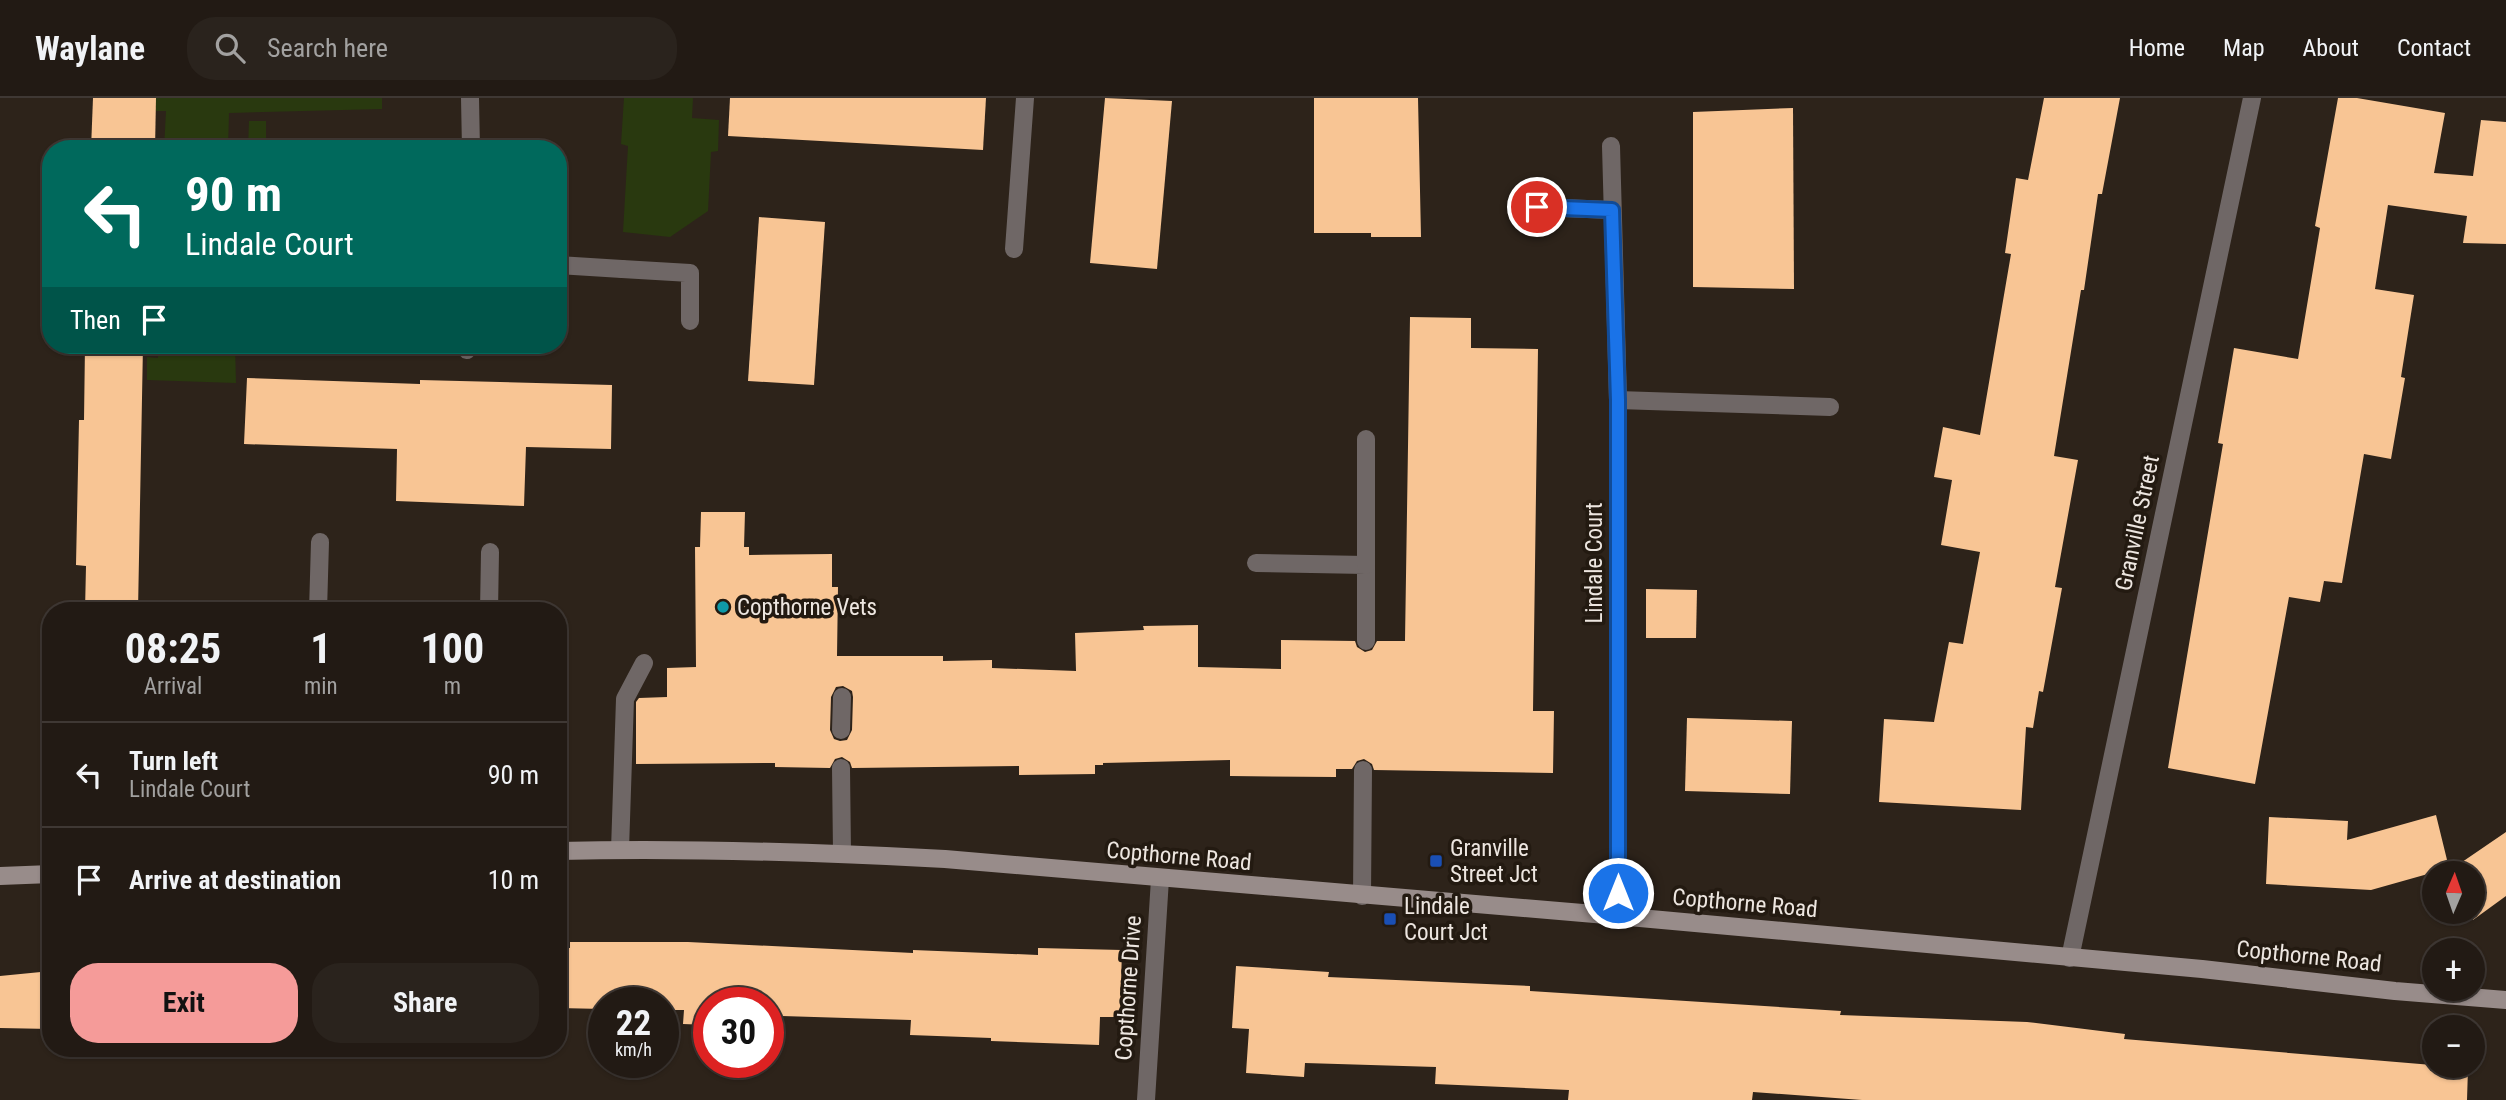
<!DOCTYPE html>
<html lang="en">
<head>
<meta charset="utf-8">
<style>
  :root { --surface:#221a14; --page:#2a231d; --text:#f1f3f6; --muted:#a2a1a0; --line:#3f3834; --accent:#f59b99 }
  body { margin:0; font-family:"Roboto Condensed",sans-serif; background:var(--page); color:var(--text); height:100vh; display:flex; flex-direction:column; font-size:26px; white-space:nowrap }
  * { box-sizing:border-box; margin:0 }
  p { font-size:23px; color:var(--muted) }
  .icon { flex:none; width:38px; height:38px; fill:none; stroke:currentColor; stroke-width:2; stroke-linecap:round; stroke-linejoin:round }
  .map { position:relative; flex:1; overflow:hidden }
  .sheet { position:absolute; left:42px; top:504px; width:525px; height:455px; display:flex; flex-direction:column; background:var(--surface); border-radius:28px; box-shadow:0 2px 5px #0004,0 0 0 2px var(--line) }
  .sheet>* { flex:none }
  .hud { position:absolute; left:42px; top:42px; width:525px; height:214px; border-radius:28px; box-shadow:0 2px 5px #0004,0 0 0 2px var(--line); background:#00695c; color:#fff; overflow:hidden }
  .needle { width:46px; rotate:2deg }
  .buttons { position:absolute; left:2422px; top:763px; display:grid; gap:14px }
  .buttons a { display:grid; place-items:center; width:63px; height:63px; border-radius:50%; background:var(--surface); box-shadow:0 2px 5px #0004,0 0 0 2px var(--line); font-size:35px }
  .speed { position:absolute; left:588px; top:889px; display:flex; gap:14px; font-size:35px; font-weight:700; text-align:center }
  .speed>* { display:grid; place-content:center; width:91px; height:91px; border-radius:50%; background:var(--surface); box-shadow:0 2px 5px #0004,0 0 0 2px var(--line); line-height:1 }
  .speed small { font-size:18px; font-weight:400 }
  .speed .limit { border:10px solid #d22; background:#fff; color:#111 }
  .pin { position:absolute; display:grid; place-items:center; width:60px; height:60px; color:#fff; margin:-30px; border:4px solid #fff; border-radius:50%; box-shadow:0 2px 7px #0007 }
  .me { position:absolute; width:77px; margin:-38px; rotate:0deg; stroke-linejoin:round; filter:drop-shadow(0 0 5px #0008) }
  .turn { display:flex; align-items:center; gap:24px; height:147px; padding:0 28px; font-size:32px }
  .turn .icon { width:91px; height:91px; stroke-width:2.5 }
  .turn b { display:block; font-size:49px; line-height:60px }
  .then { display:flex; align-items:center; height:66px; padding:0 28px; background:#0003; gap:14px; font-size:26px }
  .eta { display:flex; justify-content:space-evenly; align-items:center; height:119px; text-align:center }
  .eta b { font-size:42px; font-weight:700; line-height:49px }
  .button { display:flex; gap:14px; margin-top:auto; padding:14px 28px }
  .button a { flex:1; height:80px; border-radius:28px; background:var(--accent); color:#111; font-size:28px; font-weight:700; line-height:80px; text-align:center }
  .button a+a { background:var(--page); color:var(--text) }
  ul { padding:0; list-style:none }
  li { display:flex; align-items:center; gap:21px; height:105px; padding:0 28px; border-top:2px solid var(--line) }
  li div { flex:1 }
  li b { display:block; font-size:26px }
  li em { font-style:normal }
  header { display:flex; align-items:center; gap:42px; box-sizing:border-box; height:98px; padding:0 35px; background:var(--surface); border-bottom:2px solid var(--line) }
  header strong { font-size:33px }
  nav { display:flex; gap:38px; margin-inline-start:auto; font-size:24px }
  .search { width:490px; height:63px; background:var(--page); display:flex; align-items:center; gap:18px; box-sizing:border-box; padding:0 24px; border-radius:28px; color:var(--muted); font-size:26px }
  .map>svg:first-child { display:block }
  .green { fill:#29390f }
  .building { fill:#f8c594; fill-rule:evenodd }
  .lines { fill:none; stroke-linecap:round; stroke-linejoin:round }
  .lane { stroke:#6f6766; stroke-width:18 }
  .street { stroke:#6f6766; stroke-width:18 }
  .secondary { stroke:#988c8a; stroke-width:18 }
  .route-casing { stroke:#114b97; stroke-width:18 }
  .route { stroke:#1a73e8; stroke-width:12 }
  .culture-dot { fill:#0f9aa8; stroke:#231a11; stroke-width:2.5 }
  .transit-dot { fill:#1a4fb4; stroke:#231a11; stroke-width:2.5 }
  .labels { text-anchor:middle; stroke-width:7; stroke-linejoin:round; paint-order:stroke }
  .street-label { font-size:23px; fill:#ede6e0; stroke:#231a11 }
  .poi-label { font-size:23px; fill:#ede6e0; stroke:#231a11; text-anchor:start }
</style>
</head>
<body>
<header>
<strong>Waylane</strong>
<div class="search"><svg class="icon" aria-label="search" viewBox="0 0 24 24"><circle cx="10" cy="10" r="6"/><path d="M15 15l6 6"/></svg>Search here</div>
<nav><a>Home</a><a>Map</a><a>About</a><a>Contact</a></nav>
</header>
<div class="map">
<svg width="2506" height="1002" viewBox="0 0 2506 1002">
  <rect width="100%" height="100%" fill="#2d231a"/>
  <g class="green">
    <path d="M 156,0 L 382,0 L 382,11 L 229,15 L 228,51 L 164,51 L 166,13 L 156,13 Z"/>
    <path d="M 624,0 L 693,0 L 692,20 L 719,22 L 718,53 L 711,54 L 708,113 L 670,139 L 623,134 L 628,48 L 621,46 Z"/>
    <path d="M 249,23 L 266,23 L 266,50 L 318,50 L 327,47 L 327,51 L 248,51 Z"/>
    <path d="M 158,247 L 235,247 L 236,285 L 147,282 L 147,259 L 158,260 Z"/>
  </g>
  <g class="building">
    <path d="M 93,0 L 156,0 L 155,51 L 91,51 Z"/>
    <path d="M 730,0 L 986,0 L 983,52 L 728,38 Z"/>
    <path d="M 1105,0 L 1172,3 L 1157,171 L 1090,165 Z"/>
    <path d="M 1314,0 L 1418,0 L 1421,139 L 1371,139 L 1371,135 L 1314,135 Z"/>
    <path d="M 2044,0 L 2120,0 L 2102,96 L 2098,96 L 2084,192 L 2081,192 L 2054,358 L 2078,362 L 2055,489 L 2062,490 L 2043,594 L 2039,593 L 2033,630 L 2026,629 L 2021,712 L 1879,704 L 1884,621 L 1934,624 L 1949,544 L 1963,546 L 1980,454 L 1941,447 L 1952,382 L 1934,379 L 1943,329 L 1980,337 L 2011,156 L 2005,155 L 2016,80 L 2028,82 Z"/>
    <path d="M 2338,0 L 2357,0 L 2445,15 L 2434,75 L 2473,78 L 2481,22 L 2506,24 L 2506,146 L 2463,145 L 2467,118 L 2388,107 L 2375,191 L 2414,197 L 2401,279 L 2405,280 L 2391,361 L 2364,356 L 2342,485 L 2324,483 L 2320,504 L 2289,499 L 2255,686 L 2168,670 L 2223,346 L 2218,345 L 2234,250 L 2298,261 L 2320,130 L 2315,128 Z"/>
    <path d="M 1793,10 L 1794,191 L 1693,189 L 1693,14 Z"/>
    <path d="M 759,119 L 825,124 L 814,287 L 748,283 Z"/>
    <path d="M 1410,219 L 1471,220 L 1471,250 L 1538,251 L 1533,613 L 1554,613 L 1553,675 L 1374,672 L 1372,666 L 1364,661 L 1357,663 L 1352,671 L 1336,671 L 1336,679 L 1230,678 L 1230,662 L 1103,665 L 1103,667 L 1095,667 L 1095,676 L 1019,677 L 1019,668 L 852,670 L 850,664 L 842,659 L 835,661 L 830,670 L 775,669 L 775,665 L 636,666 L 636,604 L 639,600 L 667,599 L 667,570 L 696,569 L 695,449 L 700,449 L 701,414 L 745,414 L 744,449 L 749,449 L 749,457 L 832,456 L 832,489 L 838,489 L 837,558 L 943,558 L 943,563 L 992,562 L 992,570 L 1076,573 L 1075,535 L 1144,532 L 1143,528 L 1198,527 L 1198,569 L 1281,571 L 1281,542 L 1355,543 L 1357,549 L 1365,554 L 1372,552 L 1377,543 L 1405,543 ZM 843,588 L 852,593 L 853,599 L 852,632 L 847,642 L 840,643 L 834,641 L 830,632 L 831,599 L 836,589 Z"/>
    <path d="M 85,247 L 143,247 L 138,513 L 85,513 L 86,468 L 76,467 L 79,322 L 84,322 Z"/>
    <path d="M 247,280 L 420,286 L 420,282 L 612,287 L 611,351 L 526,349 L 524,408 L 396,403 L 397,351 L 244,346 Z"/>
    <path d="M 1646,491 L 1697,492 L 1696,540 L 1646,540 Z"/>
    <path d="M 1687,620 L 1792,623 L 1790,696 L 1685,693 Z"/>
    <path d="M 2436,717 L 2449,770 L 2371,792 L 2266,786 L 2269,719 L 2348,723 L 2347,742 Z"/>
    <path d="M 2506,734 L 2506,798 L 2473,822 L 2468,814 L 2473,814 L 2473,775 L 2446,775 Z"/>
    <path d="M 570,844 L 688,844 L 913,855 L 913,852 L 1038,857 L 1038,850 L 1122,852 L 1120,919 L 1100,919 L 1099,947 L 991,943 L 991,940 L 910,937 L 911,922 L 782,918 L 781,932 L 768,931 L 768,905 L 709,905 L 709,927 L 683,926 L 684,912 L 663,912 L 663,905 L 604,905 L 604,911 L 558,910 L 558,849 L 570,850 Z"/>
    <path d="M 1236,868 L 1329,874 L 1328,879 L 1530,888 L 1530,893 L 1841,913 L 1840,917 L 2027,924 L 2125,936 L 2124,941 L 2468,970 L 2467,1002 L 1862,1002 L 1753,994 L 1752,1002 L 1568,1002 L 1569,992 L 1435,986 L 1436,969 L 1305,965 L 1304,979 L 1246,975 L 1249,931 L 1232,930 Z"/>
    <path d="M 51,873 L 51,931 L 0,930 L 0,878 Z"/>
  </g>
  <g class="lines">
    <g class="lane">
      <path d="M 1014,151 L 1025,0"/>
      <path d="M 622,171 L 690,175 L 690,223"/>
      <path d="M 1618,302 L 1830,309"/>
      <path d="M 1256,465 L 1366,467 L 1366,543"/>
      <path d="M 1366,467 L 1366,341"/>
      <path d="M 318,513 L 320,444"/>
      <path d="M 489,513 L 490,454"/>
      <path d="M 841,632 L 842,599"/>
      <path d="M 841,670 L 842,755"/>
      <path d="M 620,752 L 625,601 L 644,565"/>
      <path d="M 1362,798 L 1363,672"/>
    </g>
    <g class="street">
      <path d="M 470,0 L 471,51"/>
      <path d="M 1611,48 L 1618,302 L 1618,818"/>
      <path d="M 1537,109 L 1612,112"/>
      <path d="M 558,167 L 622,171"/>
      <path d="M 467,252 L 468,247"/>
      <path d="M 2070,860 L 2252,0"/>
      <path d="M 1146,1002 L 1160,781"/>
    </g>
    <g class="secondary">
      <path d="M 558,753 C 687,750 816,754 945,761 L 1618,818 L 2202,871 L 2395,893 L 2506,902"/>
      <path d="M 0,778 L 51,776"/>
    </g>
  </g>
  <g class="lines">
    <g class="route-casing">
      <path id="route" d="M 1537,109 L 1612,112 L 1618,302 L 1618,795"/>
    </g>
    <use href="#route" class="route"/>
  </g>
  <circle class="culture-dot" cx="723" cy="509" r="7"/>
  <g class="transit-dot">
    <rect x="1429" y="756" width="14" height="14" rx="3.5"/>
    <rect x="1383" y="814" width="14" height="14" rx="3.5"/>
  </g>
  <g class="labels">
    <g class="street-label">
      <text transform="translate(2137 425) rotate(-78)" y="8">Granville Street</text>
      <text transform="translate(1594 465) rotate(-90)" y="8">Lindale Court</text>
      <text transform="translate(1179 758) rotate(5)" y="8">Copthorne Road</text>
      <text transform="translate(1745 805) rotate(5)" y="8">Copthorne Road</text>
      <text transform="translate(2309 858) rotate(6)" y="8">Copthorne Road</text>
      <text transform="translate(1128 890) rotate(-86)" y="8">Copthorne Drive</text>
    </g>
    <g class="poi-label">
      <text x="737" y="517">Copthorne Vets</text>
      <text x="1450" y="758">Granville<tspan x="1450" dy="26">Street Jct</tspan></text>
      <text x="1404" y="816">Lindale<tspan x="1404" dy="26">Court Jct</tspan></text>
    </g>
  </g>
</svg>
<div class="buttons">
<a><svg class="needle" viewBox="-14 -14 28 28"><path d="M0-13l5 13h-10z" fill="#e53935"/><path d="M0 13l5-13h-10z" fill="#a2a1a0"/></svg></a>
<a>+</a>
<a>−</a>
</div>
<div class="speed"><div>22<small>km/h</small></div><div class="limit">30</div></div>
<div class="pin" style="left:1537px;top:109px;background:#d93025"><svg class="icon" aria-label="arrive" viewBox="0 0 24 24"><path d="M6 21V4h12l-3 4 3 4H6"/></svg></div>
<svg class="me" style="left:1618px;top:795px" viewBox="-20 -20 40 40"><circle r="17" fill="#1a73e8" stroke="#fff" stroke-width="3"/><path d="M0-11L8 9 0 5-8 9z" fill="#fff"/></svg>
<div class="hud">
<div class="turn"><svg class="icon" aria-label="left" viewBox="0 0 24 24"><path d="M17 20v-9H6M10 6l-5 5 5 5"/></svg><div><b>90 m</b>Lindale Court</div></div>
<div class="then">Then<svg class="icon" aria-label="arrive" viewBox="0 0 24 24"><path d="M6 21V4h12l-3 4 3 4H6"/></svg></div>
</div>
<section class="sheet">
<div class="eta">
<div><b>08:25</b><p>Arrival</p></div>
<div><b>1</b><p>min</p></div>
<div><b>100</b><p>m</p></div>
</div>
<ul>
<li><svg class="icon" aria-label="left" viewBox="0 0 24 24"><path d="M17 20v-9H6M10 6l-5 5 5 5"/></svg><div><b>Turn left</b><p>Lindale Court</p></div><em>90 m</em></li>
<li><svg class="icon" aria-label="arrive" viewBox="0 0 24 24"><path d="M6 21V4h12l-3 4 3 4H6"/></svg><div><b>Arrive at destination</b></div><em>10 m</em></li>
</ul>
<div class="button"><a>Exit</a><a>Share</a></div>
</section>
</div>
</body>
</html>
